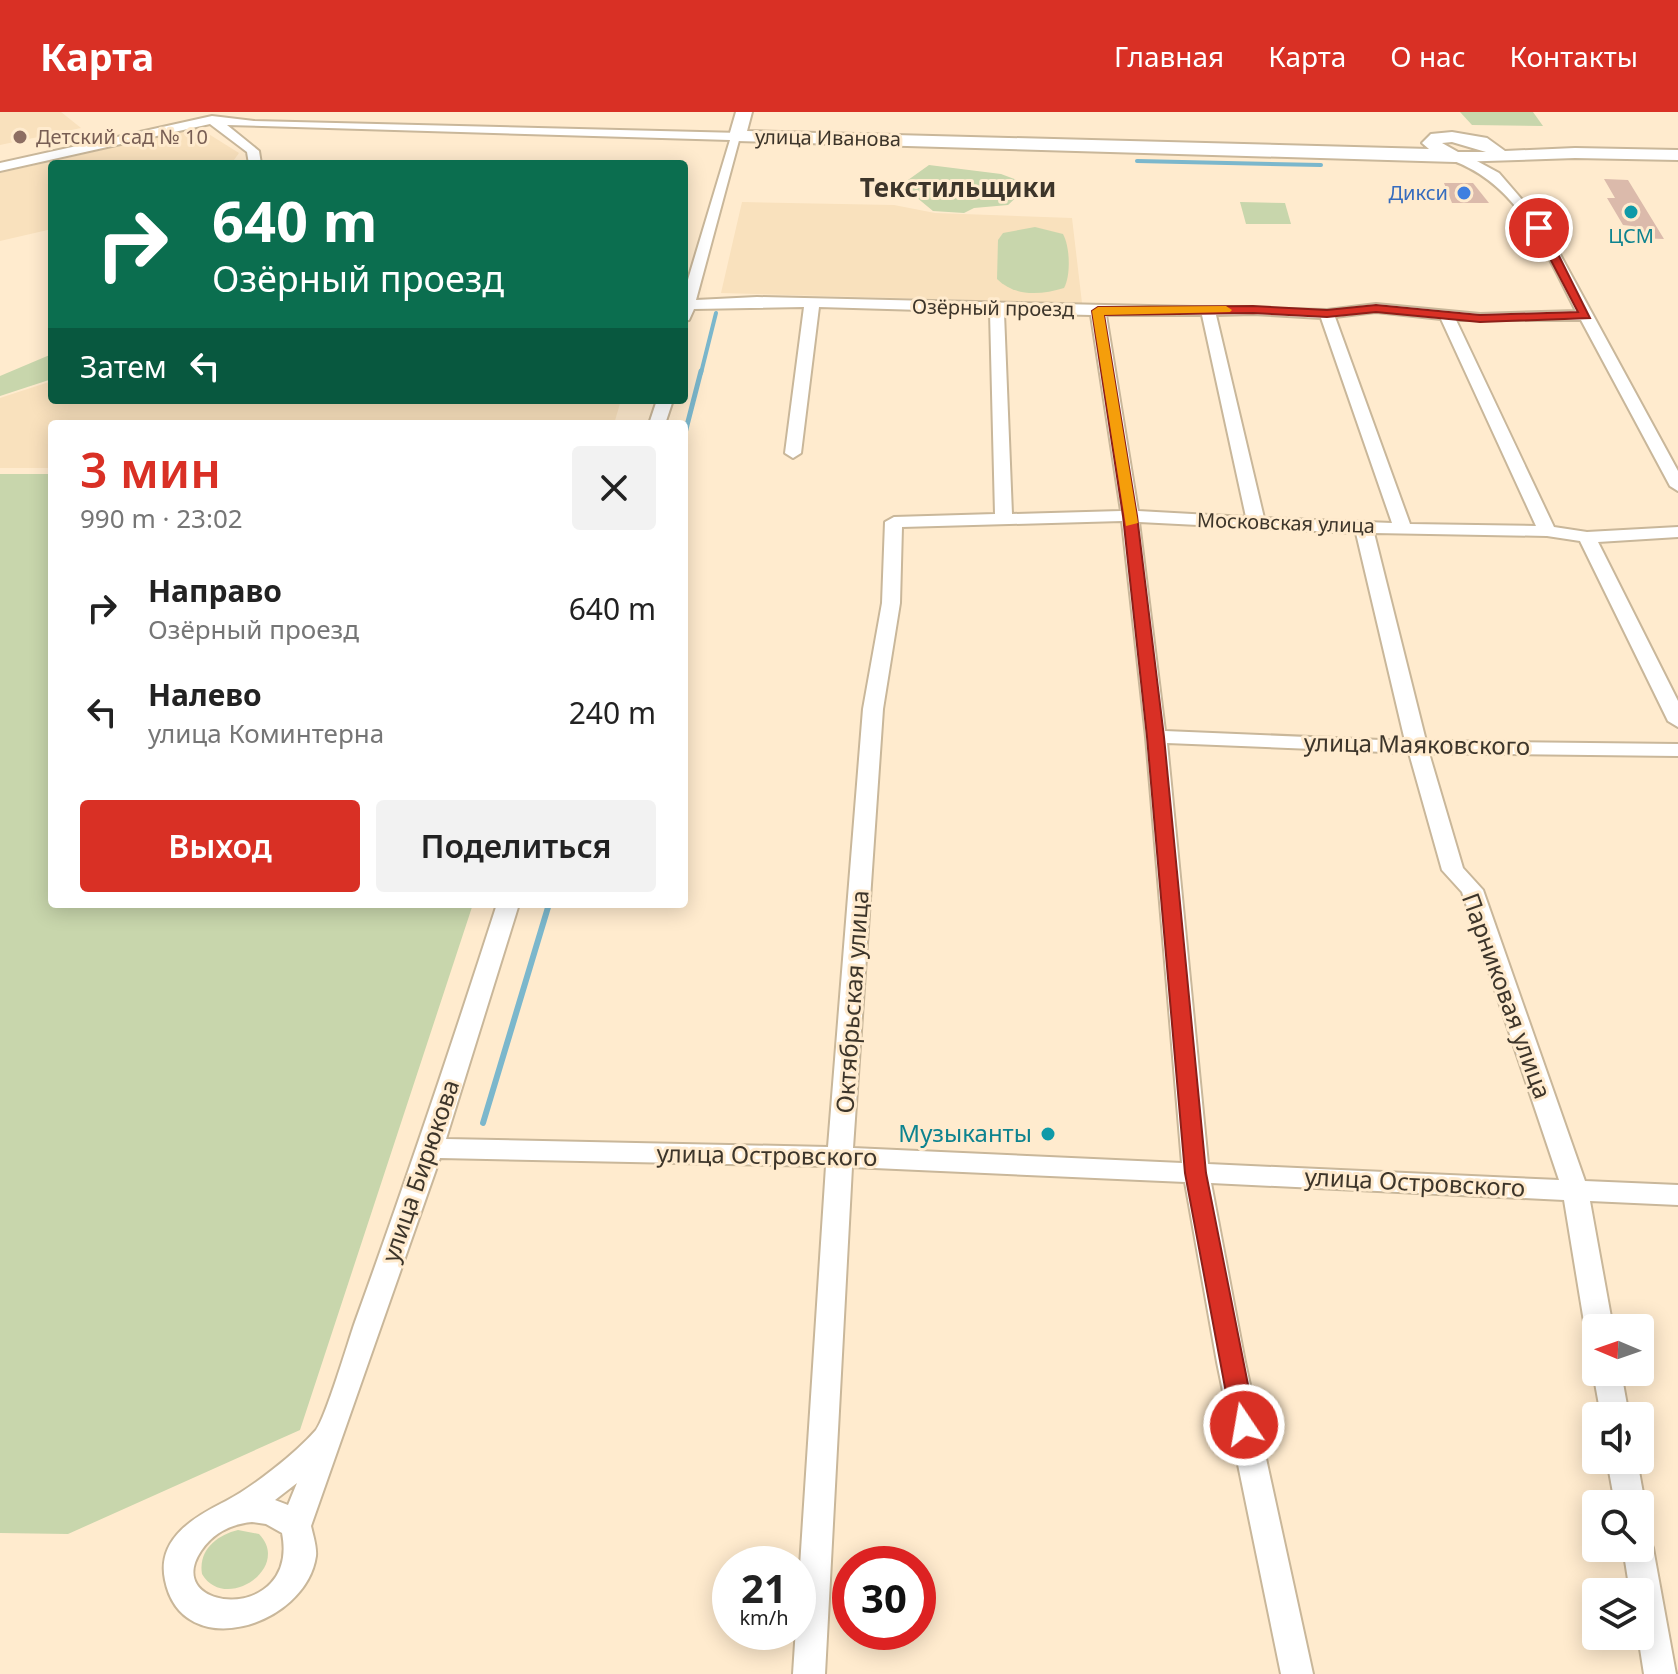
<!DOCTYPE html>
<html lang="ru">
<head>
<meta charset="utf-8">
<style>
  :root { --surface:#fff; --page:#f2f2f2; --text:#222; --muted:#767676; --accent:#d93025 }
  body { margin:0; font-family:"Noto Sans",sans-serif; background:var(--page); color:var(--text); height:100vh; display:flex; flex-direction:column; font-size:30px; white-space:nowrap }
  * { box-sizing:border-box; margin:0 }
  p { font-size:26px; color:var(--muted) }
  .icon { flex:none; width:44px; height:44px; fill:none; stroke:currentColor; stroke-width:2; stroke-linecap:round; stroke-linejoin:round }
  .map { position:relative; flex:1; overflow:hidden }
  .details { position:absolute; left:48px; top:308px; width:640px; height:488px; display:flex; flex-direction:column; background:var(--surface); border-radius:8px; box-shadow:0 4px 20px #0003 }
  .details>* { flex:none }
  .hud { position:absolute; left:48px; top:48px; width:640px; height:244px; border-radius:8px; box-shadow:0 4px 20px #0003; background:#0b6e4f; color:#fff; overflow:hidden }
  .needle { width:52px; rotate:272deg }
  .buttons { position:absolute; left:1582px; top:1202px; display:grid; gap:16px }
  .buttons a { display:grid; place-items:center; width:72px; height:72px; border-radius:8px; background:var(--surface); box-shadow:0 4px 20px #0003; font-size:40px }
  .speed { position:absolute; left:712px; top:1434px; display:flex; gap:16px; font-size:40px; font-weight:700; text-align:center }
  .speed>* { display:grid; place-content:center; width:104px; height:104px; border-radius:50%; background:var(--surface); box-shadow:0 4px 20px #0003; line-height:1 }
  .speed small { font-size:20px; font-weight:400 }
  .speed .limit { border:12px solid #d22; background:#fff; color:#111 }
  .pin { position:absolute; display:grid; place-items:center; width:68px; height:68px; color:#fff; margin:-34px; border:4px solid #fff; border-radius:50%; box-shadow:0 2px 8px #0007 }
  .me { position:absolute; width:88px; margin:-44px; rotate:348deg; stroke-linejoin:round; filter:drop-shadow(0 0 6px #0008) }
  .turn { display:flex; align-items:center; gap:28px; height:168px; padding:0 32px; font-size:36px }
  .turn .icon { width:104px; height:104px; stroke-width:2.5 }
  .turn b { display:block; font-size:56px; line-height:68px }
  .then { display:flex; align-items:center; height:76px; padding:0 32px; background:#0003; gap:16px; font-size:30px }
  .round { display:grid; place-items:center; flex:none; width:84px; height:84px; border-radius:8px; background:var(--page) }
  .summary { display:flex; align-items:center; justify-content:space-between; height:136px; padding:0 32px }
  h1 { font-size:48px; font-weight:600; line-height:60px; color:var(--accent) }
  .button { display:flex; gap:16px; margin-top:auto; padding:16px 32px }
  .button a { flex:1; height:92px; border-radius:8px; background:var(--accent); color:#fff; font-size:32px; font-weight:600; line-height:92px; text-align:center }
  .button a+a { background:var(--page); color:var(--text) }
  ul { padding:0; list-style:none }
  li { display:flex; align-items:center; gap:24px; height:104px; padding:0 32px }
  li div { flex:1 }
  li b { display:block; font-size:30px }
  li em { font-style:normal }
  header { display:flex; align-items:center; gap:48px; box-sizing:border-box; height:112px; padding:0 40px; background:var(--accent); color:#fff }
  header strong { font-size:38px }
  nav { display:flex; gap:44px; margin-inline-start:auto; font-size:28px }
  .map>svg:first-child { display:block }
  .built { fill:#f9e1bd }
  .green { fill:#c8d6ac }
  .lines { fill:none; stroke-linecap:round; stroke-linejoin:round }
  .stream-far2 { stroke:#7bb7cc; stroke-width:4 }
  .stream-far1 { stroke:#7bb7cc; stroke-width:5 }
  .stream { stroke:#7bb7cc; stroke-width:6 }
  .building { fill:#dbbaab }
  .street-casing { stroke:#c9b79a; stroke-width:4 }
  .secondary-casing { stroke:#c9b79a; stroke-width:4 }
  .street { fill:#fff; fill-rule:evenodd }
  .secondary { fill:#fff; fill-rule:evenodd }
  .route { fill:#d93025; stroke:#8d1f18; stroke-width:2 }
  .slow { fill:#f59e0b }
  .education-dot { fill:#8d6e63; stroke:#ffebce; stroke-width:3 }
  .shop-dot { fill:#3f7fe0; stroke:#ffebce; stroke-width:3 }
  .culture-dot { fill:#0f9aa8; stroke:#ffebce; stroke-width:3 }
  .labels { text-anchor:middle; stroke-width:6; stroke-linejoin:round; paint-order:stroke }
  .far-education-label { font-size:20px; fill:#785e54; stroke:#ffebce; text-anchor:start }
  .far-street-label { font-size:20px; fill:#3d352a; stroke:#ffebce }
  .far-shop-label { font-size:20px; fill:#366cbe; stroke:#ffebce; text-anchor:end }
  .far-culture-label { font-size:20px; fill:#0d838f; stroke:#ffebce }
  .street-label { font-size:24px; fill:#3d352a; stroke:#ffebce }
  .culture-label { font-size:24px; fill:#0d838f; stroke:#ffebce; text-anchor:end }
  .far-district-label { font-size:26px; font-weight:bold; fill:#3d352a; stroke:#ffebce }
</style>
</head>
<body>
<header>
<strong>Карта</strong>
<nav><a>Главная</a><a>Карта</a><a>О нас</a><a>Контакты</a></nav>
</header>
<div class="map">
<svg width="1678" height="1562" viewBox="0 0 1678 1562">
  <rect width="100%" height="100%" fill="#ffebce"/>
  <g class="built">
    <path d="M 0,0 L 61,0 L 81,16 L 0,33 Z"/>
    <path d="M 199,16 L 239,41 L 231,52 L 52,52 L 52,117 L 0,129 L 0,61 Z"/>
    <path d="M 742,90 L 894,93 L 935,101 L 1072,106 L 1082,191 L 721,181 Z"/>
    <path d="M 52,269 L 52,288 L 621,288 L 614,312 L 52,312 L 52,356 L 0,356 L 0,286 Z"/>
  </g>
  <g class="green">
    <path d="M 1460,0 L 1533,0 L 1543,14 L 1472,13 Z"/>
    <path d="M 929,53 L 1001,62 L 1017,68 L 1021,81 L 1008,93 L 974,96 L 964,101 L 933,99 L 910,80 L 908,68 Z"/>
    <path d="M 1240,90 L 1285,91 L 1291,112 L 1246,112 Z"/>
    <path d="M 1035,115 L 1063,122 C 1070,135 1071,163 1064,176 C 1041,183 1015,185 997,167 L 998,128 L 1003,121 Z"/>
    <path d="M 52,242 L 52,267 L 0,284 L 0,264 Z"/>
    <path d="M 0,362 L 52,362 L 52,792 L 473,792 L 300,1318 L 68,1422 L 0,1421 Z"/>
    <path d="M 238,1418 L 259,1422 C 292,1456 225,1501 202,1462 C 198,1438 217,1423 238,1418 Z"/>
  </g>
  <g class="lines">
    <g class="stream-far2">
      <path d="M 1137,49 L 1321,53"/>
      <path d="M 701,261 L 716,201"/>
    </g>
    <path class="stream-far1" d="M 684,325 L 701,259"/>
    <path class="stream" d="M 483,1011 L 549,792"/>
  </g>
  <g class="building">
    <path d="M 1604,67 L 1628,68 L 1664,127 L 1639,126 L 1632,114 L 1623,113 L 1607,86 L 1615,86 Z"/>
    <path d="M 1444,71 L 1473,71 L 1489,91 L 1452,91 Z"/>
  </g>
  <g class="lines">
    <g class="street-casing">
      <g id="street">
        <path d="M 212,4 L 254,9 L 741,21 L 696,188 L 757,185 L 1327,198 L 1376,192 L 1480,202 L 1576,199 C 1545,139 1519,72 1451,48 L 1451,42 L 1475,48 L 1499,61 L 1544,113 L 1678,359 L 1678,379 L 1670,374 L 1581,208 L 1456,208 L 1554,415 L 1587,420 L 1678,415 L 1678,425 L 1598,430 L 1678,589 L 1678,615 L 1668,609 L 1580,429 L 1547,424 L 1374,421 L 1426,629 L 1678,632 L 1678,644 L 1429,641 L 1463,756 L 1483,778 L 1585,1069 L 1678,1073 L 1678,1093 L 1590,1089 L 1613,1216 L 1596,1216 L 1596,1226 L 1589,1224 L 1585,1216 L 1564,1088 L 1211,1071 L 1245,1250 L 1313,1562 L 1281,1562 L 1217,1250 L 1185,1070 L 852,1055 L 825,1562 L 793,1562 L 826,1054 L 440,1046 L 311,1414 C 313,1423 317,1435 316,1444 C 306,1514 182,1553 165,1468 C 156,1426 196,1404 226,1389 C 253,1375 296,1341 316,1318 C 326,1305 348,1230 355,1210 C 405,1072 452,932 497,792 L 519,792 L 446,1027 L 828,1035 L 863,597 L 882,491 L 885,410 L 894,405 L 995,402 L 990,200 L 819,195 L 801,341 L 793,346 L 785,341 L 804,195 L 694,197 L 689,208 L 684,209 L 684,181 L 730,28 L 227,13 L 259,39 L 261,52 L 249,52 L 247,40 L 210,12 L 0,59 L 0,51 ZM 1376,200 L 1441,207 L 1536,414 L 1410,412 L 1335,205 ZM 1004,201 L 1091,203 L 1121,399 L 1012,402 ZM 1253,202 L 1321,206 L 1392,411 L 1264,406 L 1216,203 ZM 1106,203 L 1202,203 L 1246,405 L 1138,399 ZM 1122,409 L 1146,625 L 1182,1051 L 853,1036 L 883,597 L 900,491 L 902,415 ZM 1139,410 L 1356,421 L 1405,629 L 1165,619 ZM 1167,631 L 1409,641 L 1442,758 L 1462,780 L 1559,1068 L 1208,1052 ZM 297,1371 L 288,1393 L 275,1388 ZM 252,1410 L 266,1412 L 282,1421 C 300,1512 160,1501 201,1439 C 213,1421 231,1412 252,1410 Z"/>
        <path d="M 657,288 L 673,288 L 665,312 L 649,312 Z"/>
        <path d="M 1596,1254 L 1596,1260 L 1621,1260 L 1629,1304 L 1601,1304 L 1593,1260 Z"/>
        <path d="M 1607,1348 L 1637,1348 L 1645,1392 L 1641,1401 L 1640,1392 L 1615,1392 Z"/>
        <path d="M 1640,1423 L 1649,1426 L 1653,1436 L 1676,1562 L 1644,1562 L 1638,1524 L 1640,1480 L 1630,1480 L 1623,1436 L 1640,1436 Z"/>
      </g>
    </g>
    <g class="secondary-casing">
      <path id="secondary" d="M 736,0 L 752,0 L 747,19 L 1429,37 L 1422,31 L 1431,22 L 1452,20 L 1487,26 L 1505,39 L 1575,36 L 1678,38 L 1678,48 L 1575,46 L 1455,50 L 737,29 L 729,24 ZM 1452,30 L 1486,40 L 1458,40 L 1442,31 Z"/>
    </g>
    <use href="#street" class="street"/>
    <use href="#secondary" class="secondary"/>
  </g>
  <path class="route" d="M 1539,113 L 1545,116 L 1590,206 L 1480,210 L 1376,200 L 1327,205 L 1253,201 L 1104,203 L 1137,404 L 1164,625 L 1206,1061 L 1256,1313 L 1253,1320 L 1244,1323 L 1236,1320 L 1232,1313 L 1185,1061 L 1147,625 L 1123,404 L 1092,199 L 1098,195 L 1253,194 L 1327,198 L 1376,193 L 1480,203 L 1578,200 L 1534,116 Z"/>
  <path class="slow" d="M 1226,194 L 1232,198 L 1230,200 L 1104,203 L 1138,411 L 1126,414 L 1092,199 L 1098,195 Z"/>
  <circle class="education-dot" cx="20" cy="25" r="8"/>
  <circle class="shop-dot" cx="1464" cy="81" r="8"/>
  <g class="culture-dot">
    <circle cx="1631" cy="100" r="8"/>
    <circle cx="1048" cy="1022" r="8"/>
  </g>
  <g class="labels">
    <g class="far-education-label">
      <text x="36" y="32">Детский сад № 10</text>
    </g>
    <g class="far-street-label">
      <text transform="translate(828 26) rotate(1)" y="7">улица Иванова</text>
      <text transform="translate(993 196) rotate(1)" y="7">Озёрный проезд</text>
      <text transform="translate(1286 411) rotate(2)" y="7">Московская улица</text>
    </g>
    <g class="far-shop-label">
      <text x="1448" y="88">Дикси</text>
    </g>
    <g class="far-culture-label">
      <text x="1631" y="131">ЦСМ</text>
    </g>
    <g class="street-label">
      <text transform="translate(1417 633) rotate(1)" y="8">улица Маяковского</text>
      <text transform="translate(1506 884) rotate(70)" y="8">Парниковая улица</text>
      <text transform="translate(853 890) rotate(-86)" y="8">Октябрьская улица</text>
      <text transform="translate(767 1044) rotate(1)" y="8">улица Островского</text>
      <text transform="translate(421 1059) rotate(-71)" y="8">улица Бирюкова</text>
      <text transform="translate(1415 1071) rotate(3)" y="8">улица Островского</text>
    </g>
    <g class="culture-label">
      <text x="1032" y="1030">Музыканты</text>
    </g>
    <g class="far-district-label">
      <text x="958" y="85">Текстильщики</text>
    </g>
  </g>
</svg>
<div class="buttons">
<a><svg class="needle" viewBox="-14 -14 28 28"><path d="M0-13l5 13h-10z" fill="#e53935"/><path d="M0 13l5-13h-10z" fill="#767676"/></svg></a>
<a><svg class="icon" aria-label="sound" viewBox="0 0 24 24"><path d="M4 9h4l5-4v14l-5-4H4zM17 9q2 3 0 6"/></svg></a>
<a><svg class="icon" aria-label="search" viewBox="0 0 24 24"><circle cx="10" cy="10" r="6"/><path d="M15 15l6 6"/></svg></a>
<a><svg class="icon" aria-label="layers" viewBox="0 0 24 24"><path d="M12 4l9 5-9 5-9-5zM3 14l9 5 9-5"/></svg></a>
</div>
<div class="speed"><div>21<small>km/h</small></div><div class="limit">30</div></div>
<div class="pin" style="left:1539px;top:116px;background:#d93025"><svg class="icon" aria-label="arrive" viewBox="0 0 24 24"><path d="M6 21V4h12l-3 4 3 4H6"/></svg></div>
<svg class="me" style="left:1244px;top:1313px" viewBox="-20 -20 40 40"><circle r="17" fill="#d93025" stroke="#fff" stroke-width="3"/><path d="M0-11L8 9 0 5-8 9z" fill="#fff"/></svg>
<div class="hud">
<div class="turn"><svg class="icon" aria-label="right" viewBox="0 0 24 24"><path d="M7 20v-9h11M14 6l5 5-5 5"/></svg><div><b>640 m</b>Озёрный проезд</div></div>
<div class="then">Затем<svg class="icon" aria-label="left" viewBox="0 0 24 24"><path d="M17 20v-9H6M10 6l-5 5 5 5"/></svg></div>
</div>
<section class="details">
<div class="summary"><div><h1>3 мин</h1><p>990 m · 23:02</p></div><a class="round"><svg class="icon" aria-label="close" viewBox="0 0 24 24"><path d="M6 6l12 12M18 6L6 18"/></svg></a></div>
<ul>
<li><svg class="icon" aria-label="right" viewBox="0 0 24 24"><path d="M7 20v-9h11M14 6l5 5-5 5"/></svg><div><b>Направо</b><p>Озёрный проезд</p></div><em>640 m</em></li>
<li><svg class="icon" aria-label="left" viewBox="0 0 24 24"><path d="M17 20v-9H6M10 6l-5 5 5 5"/></svg><div><b>Налево</b><p>улица Коминтерна</p></div><em>240 m</em></li>
</ul>
<div class="button"><a>Выход</a><a>Поделиться</a></div>
</section>
</div>
</body>
</html>
